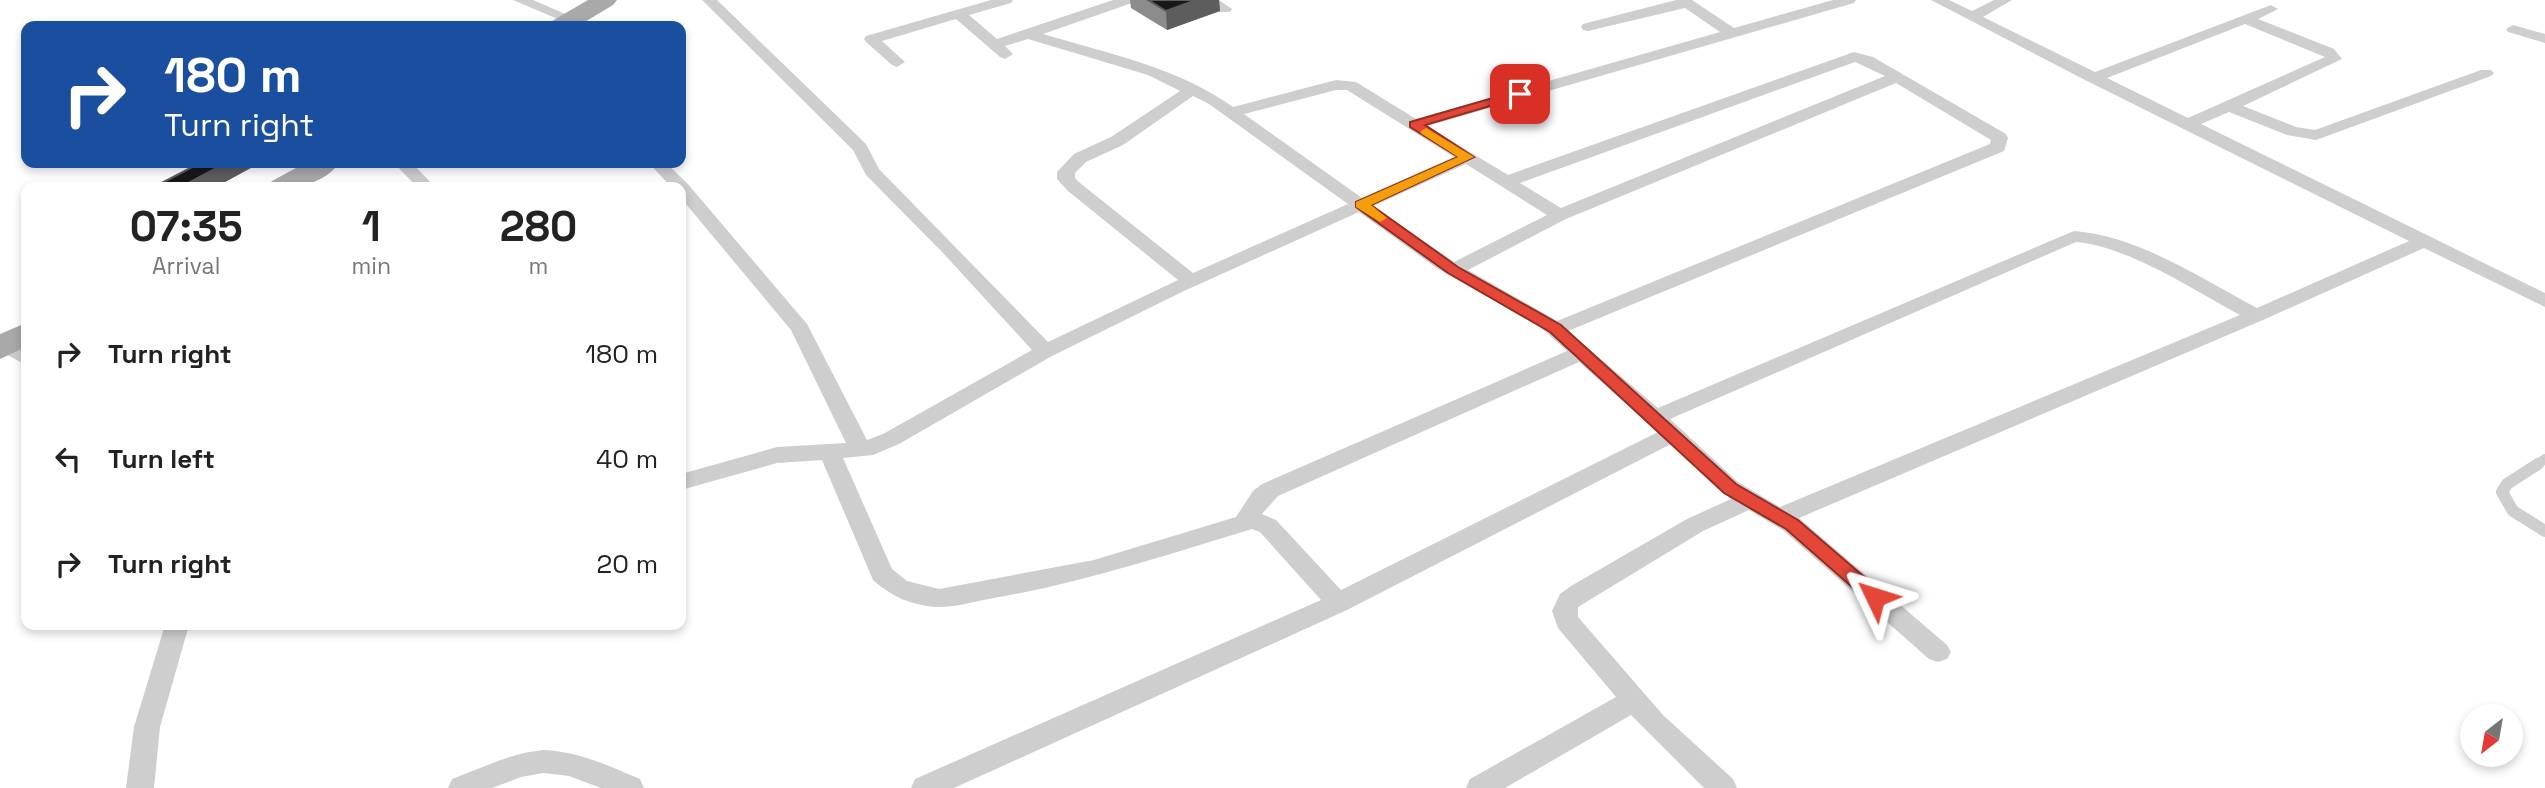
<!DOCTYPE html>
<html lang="en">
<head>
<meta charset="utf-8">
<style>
  :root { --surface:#fff; --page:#f6f6f6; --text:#222; --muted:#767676 }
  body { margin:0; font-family:"Space Grotesk",sans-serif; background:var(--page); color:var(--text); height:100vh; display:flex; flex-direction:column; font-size:26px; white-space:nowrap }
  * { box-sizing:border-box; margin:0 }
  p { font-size:23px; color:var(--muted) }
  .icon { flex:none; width:38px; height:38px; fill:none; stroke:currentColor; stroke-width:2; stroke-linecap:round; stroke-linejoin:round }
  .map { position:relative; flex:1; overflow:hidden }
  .panel { position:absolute; left:21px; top:182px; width:665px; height:448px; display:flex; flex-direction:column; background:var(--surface); border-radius:14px; box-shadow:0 4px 10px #0003 }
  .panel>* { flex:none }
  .hud { position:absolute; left:21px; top:21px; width:665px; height:147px; border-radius:14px; box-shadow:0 4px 10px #0003; background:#1a4fa0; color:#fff; overflow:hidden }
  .needle { width:46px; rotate:211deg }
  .controls { position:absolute; left:2460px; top:704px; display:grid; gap:14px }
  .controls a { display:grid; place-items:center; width:63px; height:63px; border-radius:50%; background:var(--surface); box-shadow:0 4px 10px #0003; font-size:35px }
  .pin { position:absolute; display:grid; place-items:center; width:60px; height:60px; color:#fff; margin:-30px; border-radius:14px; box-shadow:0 4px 10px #0006 }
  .me { position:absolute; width:77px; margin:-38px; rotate:311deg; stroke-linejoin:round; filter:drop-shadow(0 0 5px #0008) }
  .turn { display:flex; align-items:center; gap:24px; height:147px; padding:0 28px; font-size:32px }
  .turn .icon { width:91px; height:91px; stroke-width:2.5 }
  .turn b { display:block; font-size:49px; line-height:60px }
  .eta { display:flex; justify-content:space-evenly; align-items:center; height:119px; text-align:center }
  .eta b { font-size:42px; font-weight:700; line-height:49px }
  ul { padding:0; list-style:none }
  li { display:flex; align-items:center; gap:21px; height:105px; padding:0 28px }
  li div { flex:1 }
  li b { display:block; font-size:26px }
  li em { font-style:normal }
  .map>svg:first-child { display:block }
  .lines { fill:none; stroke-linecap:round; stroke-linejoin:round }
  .lane-far1 { stroke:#cecece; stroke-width:10 }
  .lane { stroke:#cecece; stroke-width:12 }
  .street { fill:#cecece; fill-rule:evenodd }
  .primary { fill:#a9a9a9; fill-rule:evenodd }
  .wall { fill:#8c8c8c }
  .shaded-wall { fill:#5d5d5d }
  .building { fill:#181818; stroke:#5d5d5d; stroke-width:2 }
  .route { fill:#e44738; stroke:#942e24; stroke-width:2 }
  .slow { fill:#f59e0b }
</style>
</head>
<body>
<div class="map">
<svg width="2545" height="788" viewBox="0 0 2545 788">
  <rect width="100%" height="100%" fill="#fff"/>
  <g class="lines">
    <path class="lane-far1" d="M 2535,466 L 2545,459"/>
    <path class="lane" d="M 2538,464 L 2507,484 L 2502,492 L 2513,511 L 2545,531"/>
    <g class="street">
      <path d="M 513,0 L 533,0 L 579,20 L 572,24 L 567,23 Z"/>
      <path d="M 702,0 L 717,0 L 866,144 L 879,169 L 1048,342 L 1178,280 L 1068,191 L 1057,179 L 1057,172 L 1074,154 L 1111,137 L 1180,91 L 1148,75 L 1028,39 L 1005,46 L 1013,54 L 1005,59 L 1000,57 L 956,19 L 882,41 L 905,62 L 897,67 L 892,65 L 866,42 L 864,39 L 866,36 L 991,0 L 1013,0 L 1011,3 L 969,15 L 997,39 L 1113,0 L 1134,0 L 1132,3 L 1043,34 C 1107,53 1179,68 1233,107 L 1336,80 L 1356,82 L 1416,119 L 1720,32 L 1685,8 L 1588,31 L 1583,30 L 1581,27 L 1583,24 L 1676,0 L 1692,0 L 1734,28 L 1833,0 L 1856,0 L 1854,3 L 1427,126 L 1508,175 L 1854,52 L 1873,57 L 2006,134 L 2008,138 L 2004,151 L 1568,331 L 1658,408 L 2074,231 C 2139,236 2200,278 2257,308 L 2409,241 L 2087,81 L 1931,0 L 1949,0 L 1972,11 L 1994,0 L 2012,0 L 1983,17 L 2095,72 L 2271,5 L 2278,9 L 2258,19 L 2334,49 L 2342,59 L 2243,106 L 2296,127 L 2315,130 L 2481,70 L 2491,70 L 2494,73 L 2491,76 L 2316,140 L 2287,135 L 2229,112 L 2201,124 L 2545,293 L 2545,307 L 2424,248 L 2263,320 L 1799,518 L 1947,645 L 1951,652 L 1947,659 L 1938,662 L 1929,659 L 1784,531 L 1749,510 L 1703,531 L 1578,607 L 1578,617 L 1663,715 L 1733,779 L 1737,788 L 1704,788 L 1631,715 L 1505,788 L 1466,788 L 1470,779 L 1616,697 L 1558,628 L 1552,611 L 1560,594 L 1571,586 L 1687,519 L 1731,499 L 1671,444 L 1347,610 L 954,788 L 911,788 L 915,779 L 1321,600 L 1260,532 L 1252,529 C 1166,555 1082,583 994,598 C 976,601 954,608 936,607 C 911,605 892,597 873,580 L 822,460 L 777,463 L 681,490 L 681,474 L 777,447 L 846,443 L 791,330 L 681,198 L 681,187 L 671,187 L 649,163 L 666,163 L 687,183 L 807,324 L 867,440 L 883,434 L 1032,350 L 943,253 L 866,175 L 853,150 ZM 2245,24 L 2325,57 L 2188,118 L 2107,78 ZM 1855,62 L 1885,76 L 1561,208 L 1520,183 ZM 1896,83 L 1991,140 L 1990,144 L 1557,321 L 1468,270 L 1566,219 ZM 1336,90 L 1347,90 L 1454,157 L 1362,198 L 1244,114 ZM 1193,96 L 1209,104 L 1348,204 L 1193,273 L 1080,183 L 1075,178 L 1075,173 L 1086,162 L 1123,145 ZM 1466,164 L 1547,215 L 1454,262 L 1373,206 ZM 1359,212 L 1438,269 L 1538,325 L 1567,351 L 1262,484 L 1253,491 L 1236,517 L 1094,560 L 939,589 L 907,581 L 892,569 L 843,458 L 873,455 L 899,444 L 1052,356 L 1184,291 ZM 2076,242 C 2130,247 2193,290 2240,315 L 1780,507 L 1738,482 L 1670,419 ZM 1579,362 L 1658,432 L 1341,590 L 1276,520 L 1262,514 L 1278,496 Z"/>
      <path d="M 1202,0 L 1219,0 L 1232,9 L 1230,12 L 1220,12 Z"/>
      <path d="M 2513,25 L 2545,34 L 2545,43 L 2508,32 L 2506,29 Z"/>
      <path d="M 394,163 L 412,163 L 435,187 L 417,187 Z"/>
      <path d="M 5,339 L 26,350 L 26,365 L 0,351 L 0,340 Z"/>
      <path d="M 165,625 L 189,625 L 160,727 L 154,788 L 126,788 L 134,727 Z"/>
      <path d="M 543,750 C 578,751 609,766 640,779 L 644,788 L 601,788 L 569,776 L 543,773 L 521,777 L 492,788 L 448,788 L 452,779 C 482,768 511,753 543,750 Z"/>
    </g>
    <g class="primary">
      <path d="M 588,0 L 617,0 L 613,5 L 578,26 L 549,26 L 552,21 Z"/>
      <path d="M 305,163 L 339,163 C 323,186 293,188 267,187 L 272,181 Z"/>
      <path d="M 26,323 L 26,347 L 0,359 L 0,334 Z"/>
    </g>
  </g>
  <path class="wall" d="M 1130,0 L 1219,0 L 1220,11 L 1167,30 L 1131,8 Z"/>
  <g class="shaded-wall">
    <path d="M 1196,0 L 1219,0 L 1220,11 L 1167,30 L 1166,11 Z"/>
    <path d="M 226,163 L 260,163 L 216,187 L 181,187 Z"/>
  </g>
  <g class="building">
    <path d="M 1148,0 L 1196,0 L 1166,11 Z"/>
    <path d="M 200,163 L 226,163 L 181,187 L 154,187 Z"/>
  </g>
  <path class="route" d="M 1520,90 L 1526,94 L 1524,96 L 1425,125 L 1474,157 L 1371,205 L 1458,267 L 1561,325 L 1736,484 L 1798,520 L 1882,592 L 1884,597 L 1882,602 L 1869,602 L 1786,529 L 1724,493 L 1550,332 L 1448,273 L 1356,207 L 1356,202 L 1458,157 L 1410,127 L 1410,122 Z"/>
  <path class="slow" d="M 1426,128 L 1474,157 L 1371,205 L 1387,218 L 1380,222 L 1356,207 L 1356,202 L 1458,157 L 1422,134 L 1420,132 Z"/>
</svg>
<div class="controls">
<a><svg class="needle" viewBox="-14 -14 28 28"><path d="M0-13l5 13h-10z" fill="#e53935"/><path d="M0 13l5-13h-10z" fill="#767676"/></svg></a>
</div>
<div class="pin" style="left:1520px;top:94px;background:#d93025"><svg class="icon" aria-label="arrive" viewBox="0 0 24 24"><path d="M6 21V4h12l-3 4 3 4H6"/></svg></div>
<svg class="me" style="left:1875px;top:597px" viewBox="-20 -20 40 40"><path d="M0-17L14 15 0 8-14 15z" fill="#e44738" stroke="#fff" stroke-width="4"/></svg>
<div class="hud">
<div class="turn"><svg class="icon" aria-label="right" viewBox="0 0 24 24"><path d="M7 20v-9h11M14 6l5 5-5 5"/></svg><div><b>180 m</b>Turn right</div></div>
</div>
<section class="panel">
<div class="eta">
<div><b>07:35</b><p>Arrival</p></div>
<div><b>1</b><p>min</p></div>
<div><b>280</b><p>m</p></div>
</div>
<ul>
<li><svg class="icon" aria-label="right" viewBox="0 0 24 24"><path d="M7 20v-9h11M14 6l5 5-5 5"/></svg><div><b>Turn right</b></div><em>180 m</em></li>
<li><svg class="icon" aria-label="left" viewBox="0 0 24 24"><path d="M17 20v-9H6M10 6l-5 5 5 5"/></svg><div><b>Turn left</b></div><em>40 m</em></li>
<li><svg class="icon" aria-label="right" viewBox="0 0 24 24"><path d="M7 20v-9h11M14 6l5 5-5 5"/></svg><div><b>Turn right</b></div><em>20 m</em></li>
</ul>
</section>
</div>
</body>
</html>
